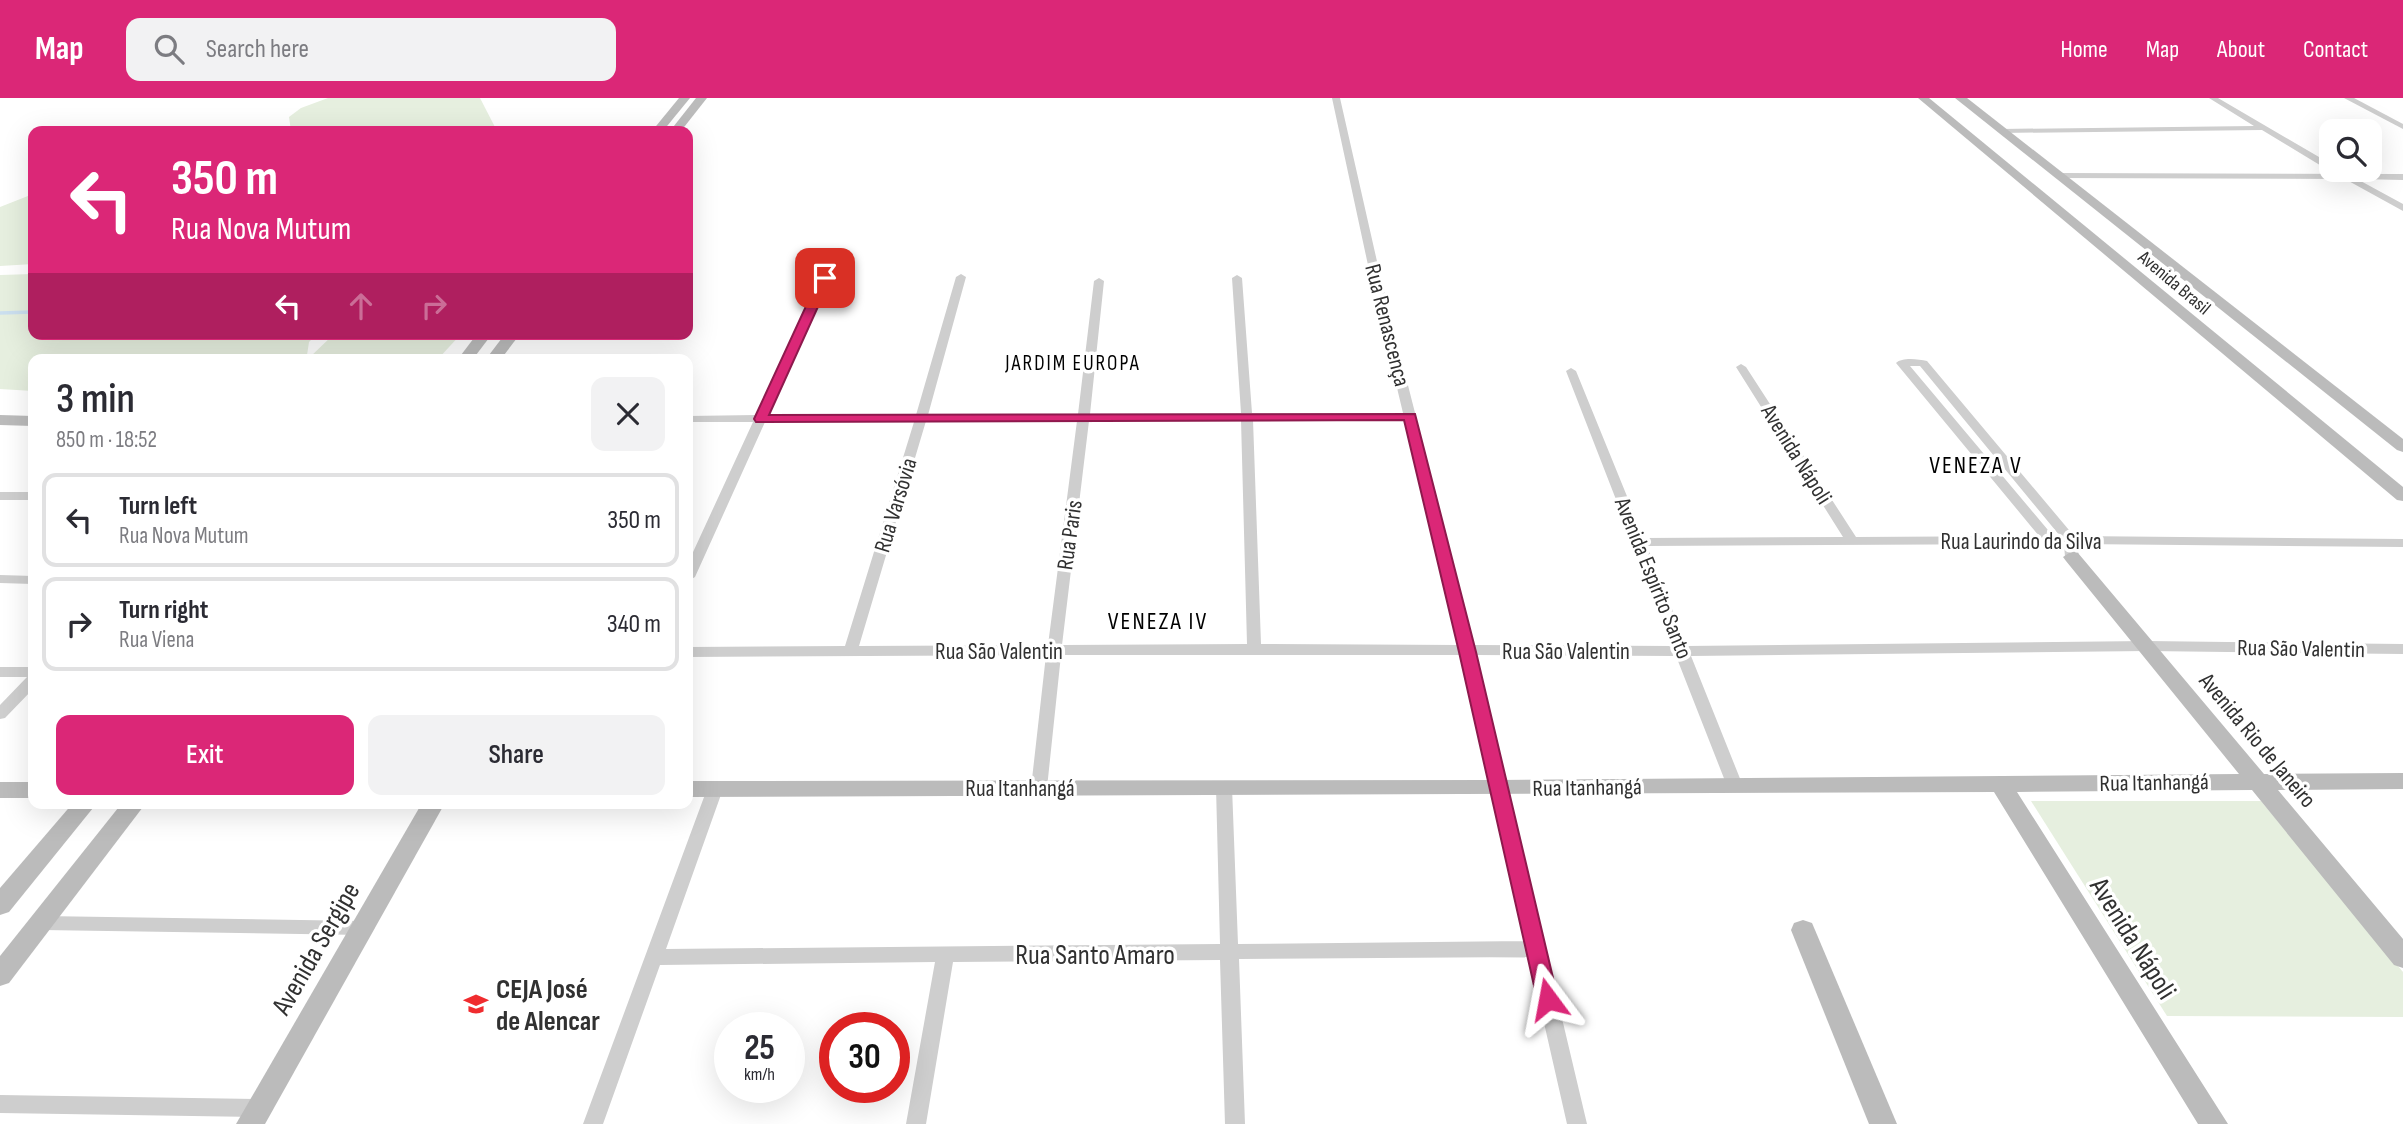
<!DOCTYPE html>
<html lang="en">
<head>
<meta charset="utf-8">
<style>
  :root { --surface:#fff; --page:#f2f2f3; --text:#2b2b33; --muted:#7c7c81; --line:#e1e1e2; --accent:#db2777 }
  body { margin:0; font-family:"Sofia Sans Condensed",sans-serif; background:var(--page); color:var(--text); height:100vh; display:flex; flex-direction:column; font-size:26px; white-space:nowrap }
  * { box-sizing:border-box; margin:0 }
  p { font-size:23px; color:var(--muted) }
  .icon { flex:none; width:38px; height:38px; fill:none; stroke:currentColor; stroke-width:2; stroke-linecap:round; stroke-linejoin:round }
  .map { position:relative; flex:1; overflow:hidden }
  .drawer { position:absolute; left:28px; top:256px; width:665px; height:455px; display:flex; flex-direction:column; background:var(--surface); border-radius:14px; box-shadow:0 7px 28px #0002 }
  .drawer>* { flex:none }
  .banner { position:absolute; left:28px; top:28px; width:665px; height:214px; border-radius:14px; box-shadow:0 7px 28px #0002; background:#db2777; color:#fff; overflow:hidden }
  .controls { position:absolute; left:2319px; top:21px; display:grid; gap:14px }
  .controls a { display:grid; place-items:center; width:63px; height:63px; border-radius:14px; background:var(--surface); box-shadow:0 7px 28px #0002; font-size:35px }
  .speed { position:absolute; left:714px; top:914px; display:flex; gap:14px; font-size:35px; font-weight:700; text-align:center }
  .speed>* { display:grid; place-content:center; width:91px; height:91px; border-radius:50%; background:var(--surface); box-shadow:0 7px 28px #0002; line-height:1 }
  .speed small { font-size:18px; font-weight:400 }
  .speed .limit { border:10px solid #d22; background:#fff; color:#111 }
  .pin { position:absolute; display:grid; place-items:center; width:60px; height:60px; color:#fff; margin:-30px; border-radius:14px; box-shadow:0 4px 10px #0006 }
  .me { position:absolute; width:77px; margin:-38px; rotate:347deg; stroke-linejoin:round; filter:drop-shadow(0 0 5px #0008) }
  .turn { display:flex; align-items:center; gap:24px; height:147px; padding:0 28px; font-size:32px }
  .turn .icon { width:91px; height:91px; stroke-width:2.5 }
  .turn b { display:block; font-size:49px; line-height:60px }
  .lanes { display:flex; align-items:center; height:66px; padding:0 28px; background:#0003; justify-content:center; gap:35px; direction:ltr }
  .lanes .off { opacity:.35 }
  .round { display:grid; place-items:center; flex:none; width:74px; height:74px; border-radius:14px; background:var(--page) }
  .headline { display:flex; align-items:center; justify-content:space-between; height:119px; padding:0 28px }
  h1 { font-size:42px; font-weight:600; line-height:52px }
  .cta { display:flex; gap:14px; margin-top:auto; padding:14px 28px }
  .cta a { flex:1; height:80px; border-radius:14px; background:var(--accent); color:#fff; font-size:28px; font-weight:600; line-height:80px; text-align:center }
  .cta a+a { background:var(--page); color:var(--text) }
  ul { padding:0; list-style:none }
  li { display:flex; align-items:center; gap:21px; height:94px; margin:0 14px 10px; padding:0 14px; border:4px solid var(--line); border-radius:14px }
  li div { flex:1 }
  li b { display:block; font-size:26px }
  li em { font-style:normal }
  header { display:flex; align-items:center; gap:42px; box-sizing:border-box; height:98px; padding:0 35px; background:var(--accent); color:#fff }
  header strong { font-size:33px }
  nav { display:flex; gap:38px; margin-inline-start:auto; font-size:24px }
  .search { width:490px; height:63px; background:var(--page); display:flex; align-items:center; gap:18px; box-sizing:border-box; padding:0 24px; border-radius:14px; color:var(--muted); font-size:26px }
  .map>svg:first-child { display:block }
  .green { fill:#e6efdf }
  .lines { fill:none; stroke-linecap:round; stroke-linejoin:round }
  .stream { stroke:#cbdfef; stroke-width:3.5 }
  .street { fill:#cecece; fill-rule:evenodd }
  .secondary { fill:#bbb; fill-rule:evenodd }
  .route { fill:#db2777; stroke:#8e194d; stroke-width:2 }
  .labels { text-anchor:middle; stroke-width:7; stroke-linejoin:round; paint-order:stroke }
  .far-street-label { font-size:19px; fill:#313131; stroke:#fff }
  .far-neighbourhood-label { font-size:21px; letter-spacing:2px; fill:#000; stroke:#fff }
  .street-label { font-size:23px; fill:#313131; stroke:#fff }
  .neighbourhood-label { font-size:24px; letter-spacing:2px; fill:#000; stroke:#fff }
  .near-street-label { font-size:28px; fill:#313131; stroke:#fff }
  .near-poi-label { font-size:28px; font-weight:bold; fill:#313131; stroke:#fff; text-anchor:start }
</style>
</head>
<body>
<header>
<strong>Map</strong>
<div class="search"><svg class="icon" aria-label="search" viewBox="0 0 24 24"><circle cx="10" cy="10" r="6"/><path d="M15 15l6 6"/></svg>Search here</div>
<nav><a>Home</a><a>Map</a><a>About</a><a>Contact</a></nav>
</header>
<div class="map">
<svg width="2403" height="1026" viewBox="0 0 2403 1026">
  <rect width="100%" height="100%" fill="#fff"/>
  <g class="green">
    <path d="M 328,0 L 480,0 L 497,33 L 291,33 L 289,19 L 301,10 Z"/>
    <path d="M 33,96 L 33,166 L 0,168 L 0,109 Z"/>
    <path d="M 33,176 L 33,236 L 317,236 L 309,244 L 307,257 L 293,261 L 33,261 L 33,293 L 0,291 L 0,177 Z"/>
    <path d="M 334,236 L 461,236 L 438,261 L 308,261 Z"/>
    <path d="M 2031,703 L 2261,703 L 2403,874 L 2403,919 L 2167,918 Z"/>
  </g>
  <g class="lines">
    <path class="stream" d="M 0,215 L 33,214"/>
    <g class="street">
      <path d="M 1332,0 L 1340,0 L 1381,181 L 1474,547 L 1673,548 L 1566,273 L 1571,270 L 1576,273 L 1644,440 L 1843,439 L 1736,269 L 1741,266 L 1746,269 L 1856,439 L 2039,438 L 1896,265 C 1902,259 1918,261 1927,263 L 2074,438 L 2403,441 L 2403,449 L 2077,446 L 2079,459 L 2072,463 L 2065,459 L 2064,446 L 2053,450 L 2046,446 L 1647,448 L 1687,548 L 2147,543 L 2403,546 L 2403,556 L 2147,553 L 1691,558 L 1743,688 L 1741,692 L 1735,694 L 1729,692 L 1727,688 L 1676,558 L 1476,557 L 1587,1026 L 1567,1026 L 1529,859 L 1239,861 L 1245,1026 L 1225,1026 L 1220,862 L 953,864 L 926,1026 L 906,1026 L 935,864 L 660,867 L 603,1026 L 583,1026 L 707,691 L 709,687 L 715,685 L 721,687 L 723,691 L 666,851 L 1220,846 L 1216,689 L 1218,685 L 1224,683 L 1230,685 L 1232,689 L 1238,846 L 1526,843 L 1461,557 L 1061,557 L 1047,690 L 1045,694 L 1039,696 L 1033,694 L 1031,690 L 1046,557 L 688,559 L 688,549 L 845,548 L 914,324 L 765,324 L 695,479 L 688,483 L 688,465 L 753,324 L 688,324 L 688,318 L 756,317 L 822,178 L 830,180 L 768,317 L 916,317 L 956,179 L 961,176 L 966,179 L 928,317 L 1078,316 L 1094,183 L 1099,180 L 1104,183 L 1090,316 L 1241,315 L 1232,180 L 1237,177 L 1242,180 L 1252,315 L 1403,315 L 1371,181 ZM 1910,268 L 1920,268 L 2060,438 L 2053,438 ZM 1405,321 L 1459,547 L 1261,546 L 1253,322 ZM 1241,322 L 1247,546 L 1062,547 L 1089,323 ZM 926,323 L 1077,323 L 1048,547 L 859,548 Z"/>
      <path d="M 2209,0 L 2218,0 L 2331,66 L 2331,72 L 2334,72 L 2328,72 L 2262,32 L 2001,35 L 1997,33 L 2001,31 L 2254,28 Z"/>
      <path d="M 2344,0 L 2354,0 L 2403,26 L 2403,31 Z"/>
      <path d="M 2059,75 L 2403,76 L 2403,82 L 2357,81 L 2403,106 L 2403,113 L 2345,81 L 2056,80 L 2056,76 Z"/>
      <path d="M 669,256 L 673,257 L 673,261 L 488,261 L 493,258 Z"/>
      <rect x="0" y="394" width="33" height="8"/>
      <path d="M 0,477 L 33,478 L 33,486 L 0,485 Z"/>
      <path d="M 0,569 L 33,569 L 33,591 L 5,620 L 0,621 L 0,607 L 27,579 L 0,579 Z"/>
      <path d="M 42,818 L 363,823 L 369,825 L 372,830 L 369,835 L 363,837 L 42,832 L 36,830 L 33,825 L 36,820 Z"/>
      <path d="M 0,997 L 259,1001 L 266,1003 L 269,1010 L 266,1017 L 259,1019 L 0,1015 Z"/>
    </g>
    <g class="secondary">
      <path d="M 679,0 L 690,0 L 663,33 L 652,33 Z"/>
      <path d="M 696,0 L 707,0 L 681,33 L 670,33 Z"/>
      <path d="M 1918,0 L 1929,0 L 2403,389 L 2403,403 L 2397,402 Z"/>
      <path d="M 1955,0 L 1967,0 L 2403,341 L 2403,354 L 2397,352 Z"/>
      <path d="M 477,236 L 492,236 L 473,261 L 458,261 Z"/>
      <path d="M 505,236 L 520,236 L 501,261 L 486,261 Z"/>
      <path d="M 0,317 L 33,318 L 33,328 L 0,327 Z"/>
      <path d="M 2072,453 L 2078,455 L 2264,676 L 2403,675 L 2403,691 L 2278,692 L 2403,841 L 2403,870 L 2394,867 L 2252,692 L 2017,694 L 2228,1026 L 2198,1026 L 1994,694 L 688,699 L 688,683 L 1499,682 L 2239,676 L 2066,463 L 2063,459 Z"/>
      <rect x="0" y="684" width="33" height="16"/>
      <path d="M 73,705 L 97,705 L 9,814 L 0,817 L 0,790 Z"/>
      <path d="M 122,705 L 146,705 L 9,885 L 0,888 L 0,858 Z"/>
      <path d="M 422,705 L 445,705 L 265,1026 L 236,1026 Z"/>
      <path d="M 1803,822 L 1812,825 L 1815,832 L 1897,1026 L 1869,1026 L 1791,832 L 1794,825 Z"/>
    </g>
  </g>
  <path class="route" d="M 825,177 L 831,180 L 769,317 L 1415,316 L 1476,554 L 1558,901 L 1555,908 L 1548,911 L 1540,908 L 1537,901 L 1459,554 L 1404,322 L 756,324 L 754,321 L 819,180 Z"/>
  <defs>
    <g id="school-bare" transform="scale(1.89)"><path d="M0-5L7-2L0 1L-7-2ZM-4 1L0 2.5L4 1V4Q0 6-4 4Z" fill="#f02c2f" stroke="#fff" stroke-width="2.5" paint-order="stroke"/></g>
  </defs>
  <g fill-rule="evenodd">
    <use href="#school-bare" x="476" y="906"/>
  </g>
  <g class="labels">
    <g class="far-street-label">
      <text transform="translate(2175 184) rotate(40)" y="7">Avenida Brasil</text>
    </g>
    <g class="far-neighbourhood-label">
      <text x="1073" y="272">JARDIM EUROPA</text>
    </g>
    <g class="street-label">
      <text transform="translate(1388 227) rotate(76)" y="8">Rua Renascença</text>
      <text transform="translate(1797 356) rotate(58)" y="8">Avenida Nápoli</text>
      <text transform="translate(895 407) rotate(-73)" y="8">Rua Varsóvia</text>
      <text transform="translate(1069 437) rotate(-82)" y="8">Rua Paris</text>
      <text x="2021" y="451">Rua Laurindo da Silva</text>
      <text transform="translate(1654 480) rotate(68)" y="8">Avenida Espírito Santo</text>
      <text transform="translate(2301 550) rotate(1)" y="8">Rua São Valentin</text>
      <text x="999" y="561">Rua São Valentin</text>
      <text x="1566" y="561">Rua São Valentin</text>
      <text transform="translate(2258 642) rotate(50)" y="8">Avenida Rio de Janeiro</text>
      <text transform="translate(2154 684) rotate(-1)" y="8">Rua Itanhangá</text>
      <text transform="translate(1587 689) rotate(-1)" y="8">Rua Itanhangá</text>
      <text x="1020" y="698">Rua Itanhangá</text>
    </g>
    <g class="neighbourhood-label">
      <text x="1976" y="375">VENEZA V</text>
      <text x="1158" y="531">VENEZA IV</text>
    </g>
    <g class="near-street-label">
      <text transform="translate(2134 840) rotate(58)" y="10">Avenida Nápoli</text>
      <text transform="translate(315 850) rotate(-60)" y="10">Avenida Sergipe</text>
      <text x="1095" y="866">Rua Santo Amaro</text>
    </g>
    <g class="near-poi-label">
      <text x="496" y="900">CEJA José<tspan x="496" dy="32">de Alencar</tspan></text>
    </g>
  </g>
</svg>
<div class="controls">
<a><svg class="icon" aria-label="search" viewBox="0 0 24 24"><circle cx="10" cy="10" r="6"/><path d="M15 15l6 6"/></svg></a>
</div>
<div class="speed"><div>25<small>km/h</small></div><div class="limit">30</div></div>
<div class="pin" style="left:825px;top:180px;background:#d93025"><svg class="icon" aria-label="arrive" viewBox="0 0 24 24"><path d="M6 21V4h12l-3 4 3 4H6"/></svg></div>
<svg class="me" style="left:1548px;top:901px" viewBox="-20 -20 40 40"><path d="M0-17L14 15 0 8-14 15z" fill="#db2777" stroke="#fff" stroke-width="4"/></svg>
<div class="banner">
<div class="turn"><svg class="icon" aria-label="left" viewBox="0 0 24 24"><path d="M17 20v-9H6M10 6l-5 5 5 5"/></svg><div><b>350 m</b>Rua Nova Mutum</div></div>
<div class="lanes"><svg class="icon" aria-label="left" viewBox="0 0 24 24"><path d="M17 20v-9H6M10 6l-5 5 5 5"/></svg><svg class="icon off" aria-label="ahead" viewBox="0 0 24 24"><path d="M12 20V5M6 11l6-6 6 6"/></svg><svg class="icon off" aria-label="right" viewBox="0 0 24 24"><path d="M7 20v-9h11M14 6l5 5-5 5"/></svg></div>
</div>
<section class="drawer">
<div class="headline"><div><h1>3 min</h1><p>850 m · 18:52</p></div><a class="round"><svg class="icon" aria-label="close" viewBox="0 0 24 24"><path d="M6 6l12 12M18 6L6 18"/></svg></a></div>
<ul>
<li><svg class="icon" aria-label="left" viewBox="0 0 24 24"><path d="M17 20v-9H6M10 6l-5 5 5 5"/></svg><div><b>Turn left</b><p>Rua Nova Mutum</p></div><em>350 m</em></li>
<li><svg class="icon" aria-label="right" viewBox="0 0 24 24"><path d="M7 20v-9h11M14 6l5 5-5 5"/></svg><div><b>Turn right</b><p>Rua Viena</p></div><em>340 m</em></li>
</ul>
<div class="cta"><a>Exit</a><a>Share</a></div>
</section>
</div>
</body>
</html>
